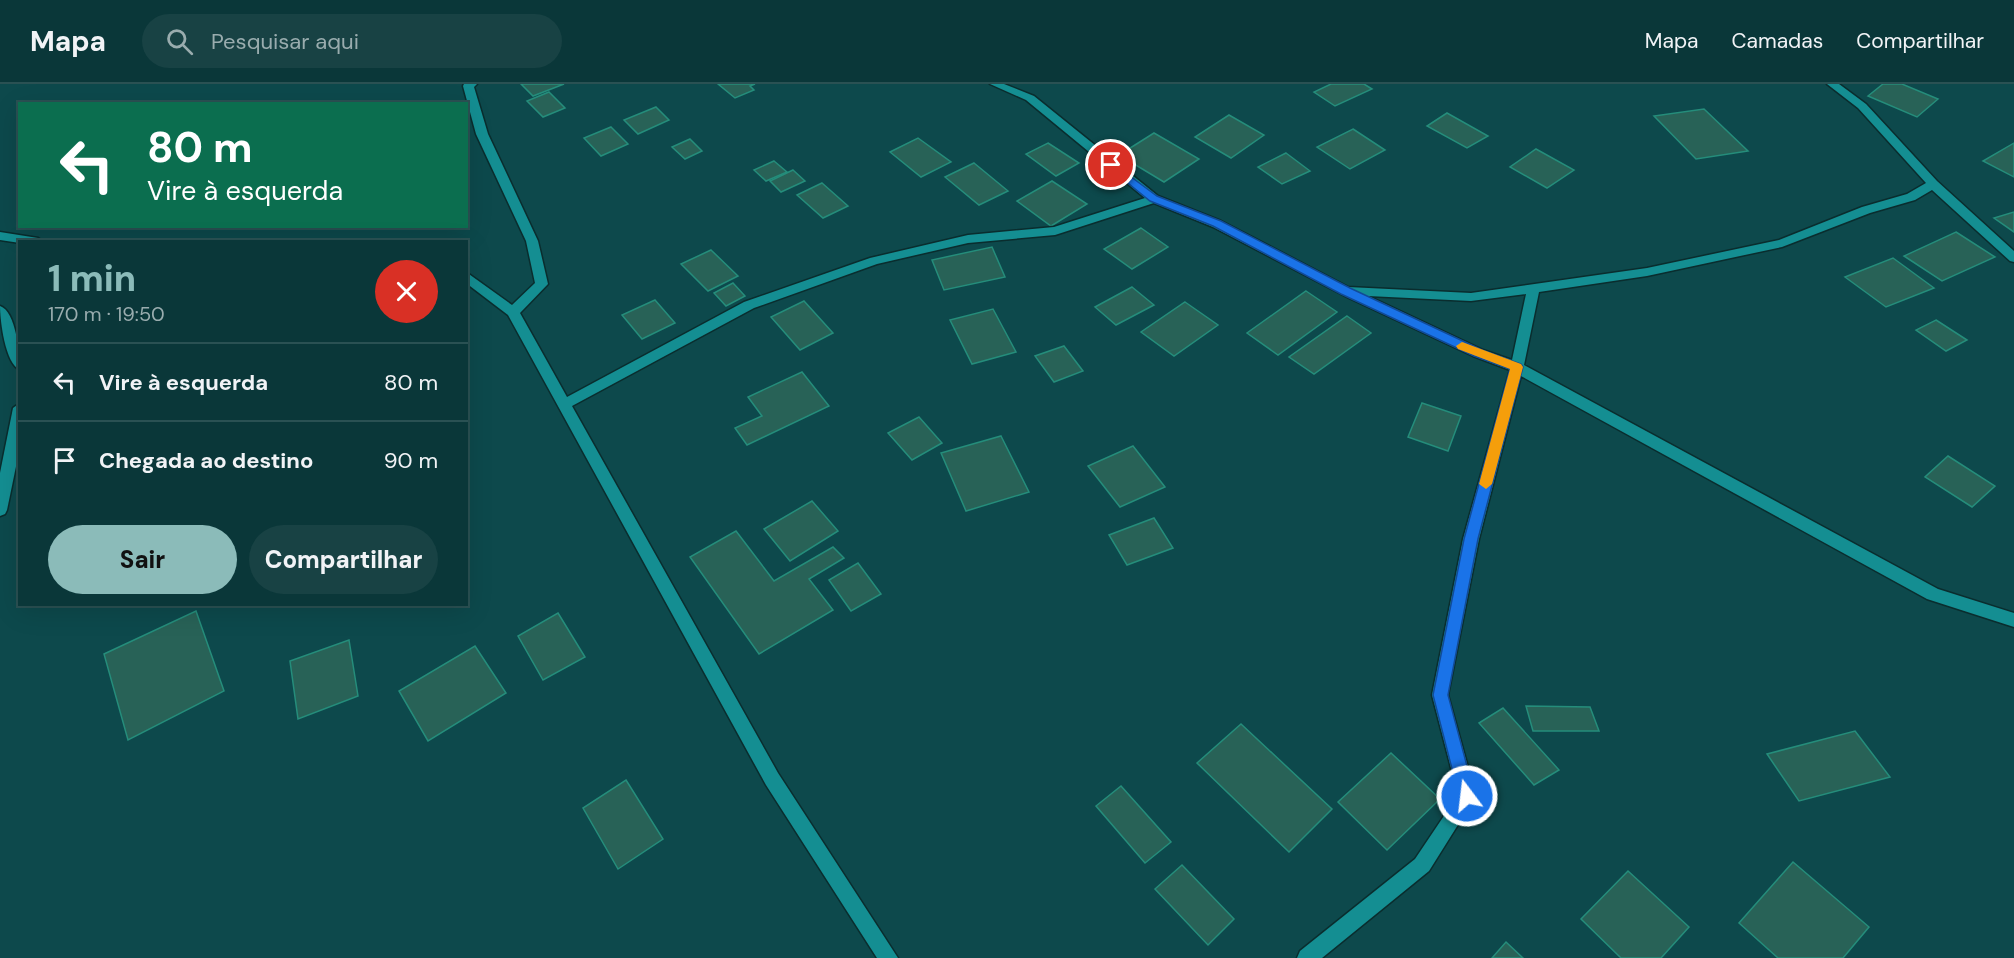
<!DOCTYPE html>
<html lang="pt">
<head>
<meta charset="utf-8">
<style>
  :root { --surface:#0a3739; --page:#184244; --text:#f1f3f6; --muted:#99acae; --line:#2a5153; --accent:#8bbbb9 }
  body { margin:0; font-family:"DM Sans",sans-serif; background:var(--page); color:var(--text); height:100vh; display:flex; flex-direction:column; font-size:22px; white-space:nowrap }
  * { box-sizing:border-box; margin:0 }
  p { font-size:20px; color:var(--muted) }
  .icon { flex:none; width:33px; height:33px; fill:none; stroke:currentColor; stroke-width:2; stroke-linecap:round; stroke-linejoin:round }
  .map { position:relative; flex:1; overflow:hidden }
  .drawer { position:absolute; left:18px; top:156px; width:450px; height:366px; display:flex; flex-direction:column; background:var(--surface); border-radius:0px; box-shadow:0 6px 24px #0002,0 0 0 2px var(--line) }
  .drawer>* { flex:none }
  .top-card { position:absolute; left:18px; top:18px; width:450px; height:126px; border-radius:0px; box-shadow:0 6px 24px #0002,0 0 0 2px var(--line); background:#0b6e4f; color:#fff; overflow:hidden }
  .pin { position:absolute; display:grid; place-items:center; width:51px; height:51px; color:#fff; margin:-26px; border:3px solid #fff; border-radius:50%; box-shadow:0 2px 6px #0007 }
  .me { position:absolute; width:66px; margin:-33px; rotate:345deg; stroke-linejoin:round; filter:drop-shadow(0 0 4px #0008) }
  .turn { display:flex; align-items:center; gap:21px; height:126px; padding:0 30px; font-size:27px }
  .turn .icon { width:78px; height:78px; stroke-width:2.5 }
  .turn b { display:block; font-size:42px; line-height:51px }
  .round { display:grid; place-items:center; flex:none; width:63px; height:63px; border-radius:32px; background:var(--page) }
  .headline { display:flex; align-items:center; justify-content:space-between; height:102px; padding:0 30px }
  h1 { font-size:36px; font-weight:800; line-height:45px; color:var(--accent) }
  .button { display:flex; gap:12px; margin-top:auto; padding:12px 30px }
  .button a { flex:1; height:69px; border-radius:36px; background:var(--accent); color:#111; font-size:24px; font-weight:800; line-height:69px; text-align:center }
  .button a+a { background:var(--page); color:var(--text) }
  ul { padding:0; list-style:none }
  li { display:flex; align-items:center; gap:18px; height:78px; padding:0 30px; border-top:2px solid var(--line) }
  li div { flex:1 }
  li b { display:block; font-size:22px }
  li em { font-style:normal }
  header { display:flex; align-items:center; gap:36px; box-sizing:border-box; height:84px; padding:0 30px; background:var(--surface); border-bottom:2px solid var(--line) }
  header strong { font-size:28px }
  nav { display:flex; gap:33px; margin-inline-start:auto; font-size:21px }
  .search { width:420px; height:54px; background:var(--page); display:flex; align-items:center; gap:15px; box-sizing:border-box; padding:0 21px; border-radius:33px; color:var(--muted); font-size:22px }
  .map>svg:first-child { display:block }
  .building { fill:#286257; stroke:#258d7b; stroke-width:1.5 }
  .lines { fill:none; stroke-linecap:round; stroke-linejoin:round }
  .minor-casing { stroke:#0a2d2e; stroke-width:3 }
  .minor { fill:#148e92; fill-rule:evenodd }
  .route { fill:#1a73e8; stroke:#114b97; stroke-width:1.5 }
  .slow { fill:#f59e0b }
</style>
</head>
<body>
<header>
<strong>Mapa</strong>
<div class="search"><svg class="icon" aria-label="search" viewBox="0 0 24 24"><circle cx="10" cy="10" r="6"/><path d="M15 15l6 6"/></svg>Pesquisar aqui</div>
<nav><a>Mapa</a><a>Camadas</a><a>Compartilhar</a></nav>
</header>
<div class="map">
<svg width="2014" height="874" viewBox="0 0 2014 874">
  <rect width="100%" height="100%" fill="#0d494c"/>
  <g class="building">
    <path d="M 521,0 L 564,0 L 533,12 Z"/>
    <path d="M 718,0 L 755,0 L 750,2 L 754,6 L 735,14 Z"/>
    <path d="M 1331,0 L 1364,0 L 1372,5 L 1335,22 L 1314,8 Z"/>
    <path d="M 1883,0 L 1902,0 L 1938,15 L 1917,33 L 1868,12 Z"/>
    <path d="M 549,8 L 565,24 L 543,33 L 527,17 Z"/>
    <path d="M 656,23 L 669,36 L 638,50 L 624,36 Z"/>
    <path d="M 1704,25 L 1748,67 L 1696,75 L 1654,32 Z"/>
    <path d="M 1447,29 L 1488,52 L 1467,64 L 1427,42 Z"/>
    <path d="M 1229,31 L 1264,51 L 1231,74 L 1195,53 Z"/>
    <path d="M 611,43 L 628,60 L 601,72 L 584,54 Z"/>
    <path d="M 1353,45 L 1385,66 L 1350,85 L 1317,63 Z"/>
    <path d="M 1154,49 L 1199,75 L 1164,98 L 1119,71 Z"/>
    <path d="M 918,54 L 951,78 L 921,93 L 890,68 Z"/>
    <path d="M 690,55 L 702,67 L 685,75 L 672,63 Z"/>
    <path d="M 1048,59 L 1079,79 L 1056,92 L 1026,70 Z"/>
    <path d="M 2014,59 L 2014,93 L 1983,77 Z"/>
    <path d="M 1536,65 L 1574,86 L 1547,104 L 1510,83 Z"/>
    <path d="M 1286,69 L 1310,87 L 1282,100 L 1258,83 Z"/>
    <path d="M 774,77 L 787,88 L 766,97 L 754,86 Z"/>
    <path d="M 974,79 L 1008,107 L 979,121 L 945,93 Z"/>
    <path d="M 793,86 L 805,97 L 781,108 L 770,97 Z"/>
    <path d="M 1052,97 L 1087,120 L 1051,142 L 1017,117 Z"/>
    <path d="M 822,99 L 848,122 L 823,134 L 797,111 Z"/>
    <path d="M 2014,128 L 2014,148 L 1994,134 Z"/>
    <path d="M 1141,144 L 1168,163 L 1132,185 L 1104,165 Z"/>
    <path d="M 1956,148 L 1995,173 L 1942,197 L 1904,172 Z"/>
    <path d="M 992,163 L 1005,193 L 944,206 L 932,176 Z"/>
    <path d="M 711,166 L 738,192 L 708,207 L 681,180 Z"/>
    <path d="M 1893,174 L 1934,204 L 1886,223 L 1845,193 Z"/>
    <path d="M 733,199 L 745,212 L 726,222 L 714,209 Z"/>
    <path d="M 1132,203 L 1154,221 L 1116,241 L 1095,223 Z"/>
    <path d="M 1306,207 L 1337,228 L 1278,271 L 1247,249 Z"/>
    <path d="M 655,216 L 675,239 L 642,255 L 622,231 Z"/>
    <path d="M 804,217 L 833,249 L 800,266 L 771,233 Z"/>
    <path d="M 1185,218 L 1218,241 L 1174,272 L 1141,248 Z"/>
    <path d="M 993,225 L 1016,268 L 972,280 L 950,236 Z"/>
    <path d="M 1347,232 L 1371,249 L 1314,290 L 1289,273 Z"/>
    <path d="M 1936,236 L 1967,256 L 1946,267 L 1916,246 Z"/>
    <path d="M 1064,262 L 1083,287 L 1054,298 L 1035,272 Z"/>
    <path d="M 802,288 L 829,322 L 747,361 L 735,344 L 762,332 L 748,313 Z"/>
    <path d="M 1422,319 L 1461,332 L 1448,367 L 1408,353 Z"/>
    <path d="M 919,333 L 942,359 L 912,376 L 888,349 Z"/>
    <path d="M 1001,352 L 1029,408 L 966,427 L 941,369 Z"/>
    <path d="M 1133,362 L 1165,403 L 1120,423 L 1088,382 Z"/>
    <path d="M 1948,372 L 1995,402 L 1972,423 L 1925,393 Z"/>
    <path d="M 812,417 L 838,447 L 790,477 L 764,445 Z"/>
    <path d="M 1154,434 L 1173,464 L 1127,481 L 1109,451 Z"/>
    <path d="M 736,447 L 774,497 L 833,463 L 844,474 L 809,495 L 833,526 L 759,570 L 690,473 Z"/>
    <path d="M 858,479 L 881,510 L 851,527 L 829,496 Z"/>
    <path d="M 196,527 L 224,607 L 128,656 L 104,570 Z"/>
    <path d="M 558,529 L 585,573 L 543,596 L 518,552 Z"/>
    <path d="M 349,556 L 358,612 L 298,635 L 290,577 Z"/>
    <path d="M 475,562 L 506,609 L 428,657 L 399,607 Z"/>
    <path d="M 1526,622 L 1590,623 L 1599,647 L 1533,647 Z"/>
    <path d="M 1503,624 L 1559,686 L 1534,701 L 1479,639 Z"/>
    <path d="M 1241,640 L 1332,725 L 1289,768 L 1197,679 Z"/>
    <path d="M 1855,647 L 1890,693 L 1799,717 L 1767,670 Z"/>
    <path d="M 1391,669 L 1440,715 L 1387,766 L 1338,718 Z"/>
    <path d="M 626,696 L 663,755 L 618,785 L 583,724 Z"/>
    <path d="M 1121,702 L 1171,758 L 1145,779 L 1096,722 Z"/>
    <path d="M 1793,778 L 1869,843 L 1843,874 L 1778,874 L 1739,839 Z"/>
    <path d="M 1182,781 L 1234,835 L 1208,861 L 1155,805 Z"/>
    <path d="M 1628,787 L 1689,843 L 1661,874 L 1621,874 L 1581,835 Z"/>
    <path d="M 1506,858 L 1523,874 L 1492,874 Z"/>
  </g>
  <g class="lines">
    <g class="minor-casing">
      <g id="minor">
        <path d="M 464,0 L 477,0 L 474,3 L 488,50 L 538,157 L 548,200 L 520,229 L 567,313 L 744,218 L 870,174 L 968,151 L 1054,143 L 1145,114 L 1026,16 L 990,0 L 1004,0 L 1034,12 L 1158,112 L 1221,137 L 1348,203 L 1471,209 L 1647,184 L 1779,156 L 1862,123 L 1907,110 L 1926,99 L 1858,24 L 1827,0 L 1839,0 L 1866,20 L 1937,97 L 2014,167 L 2014,178 L 2010,177 L 1932,106 L 1915,116 L 1870,129 L 1782,163 L 1647,192 L 1539,208 L 1524,281 L 1938,505 L 2014,529 L 2014,543 L 1927,515 L 1521,292 L 1479,455 L 1448,611 L 1476,712 L 1429,787 L 1322,874 L 1297,874 L 1300,867 L 1415,775 L 1458,711 L 1432,611 L 1463,455 L 1510,286 L 1473,272 L 1349,214 L 1213,143 L 1154,119 L 1055,151 L 968,159 L 877,180 L 754,224 L 572,322 L 778,689 L 898,874 L 877,874 L 766,701 L 508,231 L 466,199 L 466,188 L 512,221 L 535,199 L 526,157 L 476,50 L 463,2 ZM 1526,210 L 1512,276 L 1483,266 L 1368,212 L 1471,217 Z"/>
        <path d="M 0,148 L 38,154 L 44,158 L 20,159 L 0,156 Z"/>
        <path d="M 0,222 C 16,227 20,271 20,286 C 5,280 0,236 0,222 Z"/>
        <path d="M 20,319 L 20,363 L 7,426 L 5,430 L 0,432 L 0,389 L 13,324 Z"/>
      </g>
    </g>
    <use href="#minor" class="minor"/>
  </g>
  <path class="route" d="M 1111,78 L 1157,112 L 1221,137 L 1350,204 L 1482,266 L 1521,280 L 1523,283 L 1478,455 L 1448,611 L 1475,712 L 1473,718 L 1467,720 L 1461,718 L 1459,712 L 1433,611 L 1464,455 L 1510,285 L 1474,272 L 1341,210 L 1213,142 L 1150,117 L 1108,83 L 1106,81 Z"/>
  <path class="slow" d="M 1462,258 L 1521,280 L 1523,283 L 1492,400 L 1486,405 L 1479,400 L 1510,285 L 1458,265 L 1456,262 Z"/>
</svg>
<div class="pin" style="left:1111px;top:81px;background:#d93025"><svg class="icon" aria-label="arrive" viewBox="0 0 24 24"><path d="M6 21V4h12l-3 4 3 4H6"/></svg></div>
<svg class="me" style="left:1467px;top:712px" viewBox="-20 -20 40 40"><circle r="17" fill="#1a73e8" stroke="#fff" stroke-width="3"/><path d="M0-11L8 9 0 5-8 9z" fill="#fff"/></svg>
<div class="top-card">
<div class="turn"><svg class="icon" aria-label="left" viewBox="0 0 24 24"><path d="M17 20v-9H6M10 6l-5 5 5 5"/></svg><div><b>80 m</b>Vire à esquerda</div></div>
</div>
<section class="drawer">
<div class="headline"><div><h1>1 min</h1><p>170 m · 19:50</p></div><a class="round" style="background:#d93025;color:#fff"><svg class="icon" aria-label="close" viewBox="0 0 24 24"><path d="M6 6l12 12M18 6L6 18"/></svg></a></div>
<ul>
<li><svg class="icon" aria-label="left" viewBox="0 0 24 24"><path d="M17 20v-9H6M10 6l-5 5 5 5"/></svg><div><b>Vire à esquerda</b></div><em>80 m</em></li>
<li><svg class="icon" aria-label="arrive" viewBox="0 0 24 24"><path d="M6 21V4h12l-3 4 3 4H6"/></svg><div><b>Chegada ao destino</b></div><em>90 m</em></li>
</ul>
<div class="button"><a>Sair</a><a>Compartilhar</a></div>
</section>
</div>
</body>
</html>
